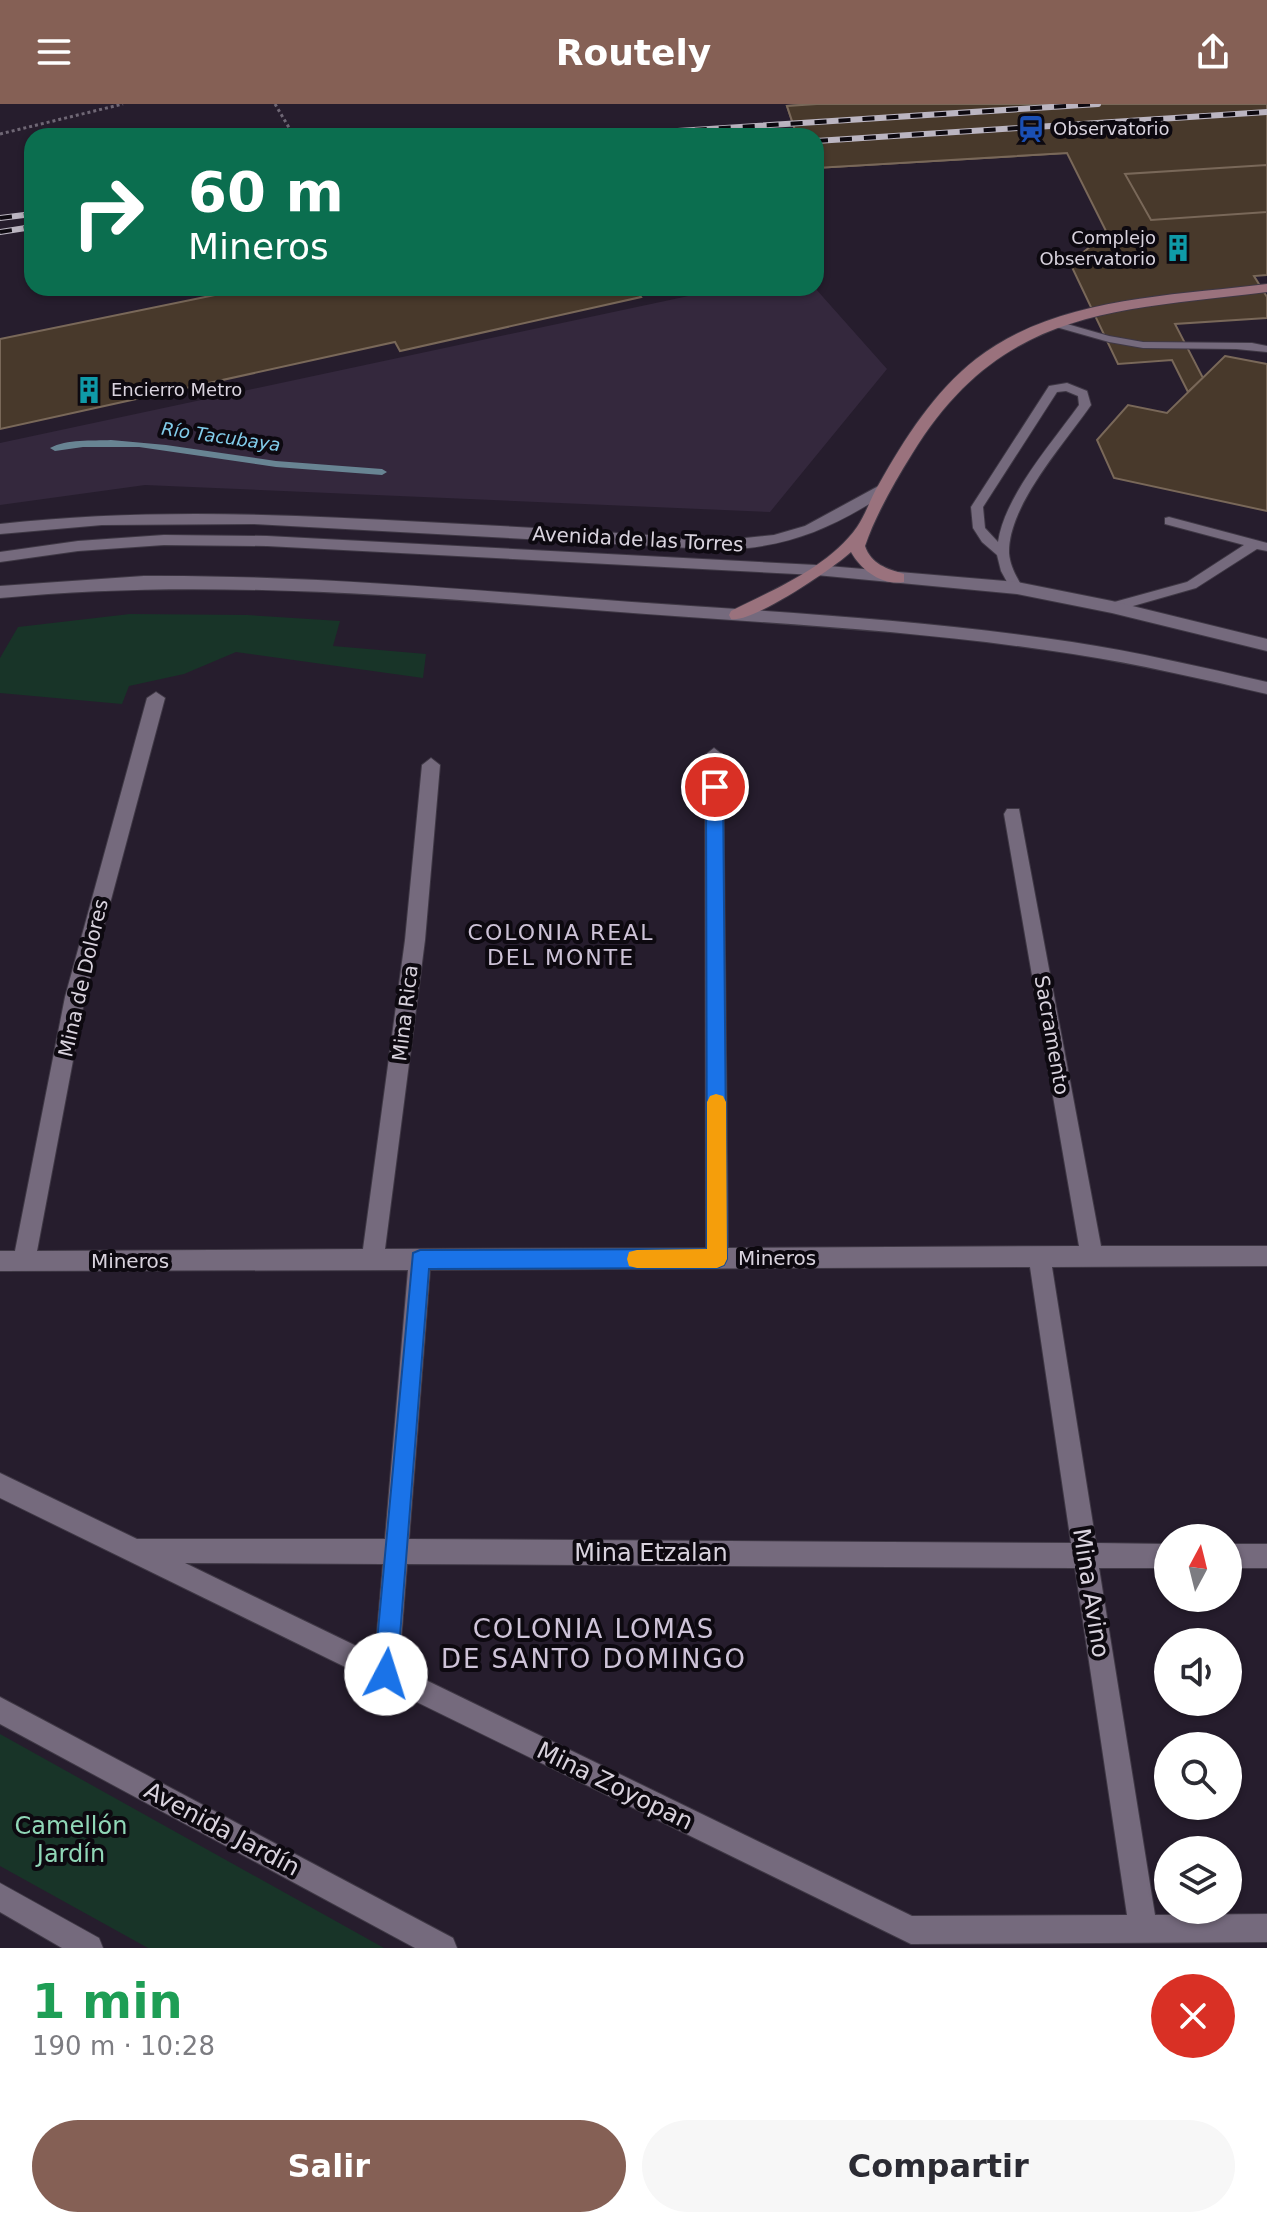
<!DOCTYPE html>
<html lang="es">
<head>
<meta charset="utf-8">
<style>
  :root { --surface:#fff; --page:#f7f7f7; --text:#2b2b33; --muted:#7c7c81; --accent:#856055 }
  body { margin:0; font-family:"DejaVu Sans",sans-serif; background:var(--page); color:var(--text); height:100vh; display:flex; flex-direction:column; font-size:30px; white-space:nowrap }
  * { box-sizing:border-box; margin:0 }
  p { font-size:26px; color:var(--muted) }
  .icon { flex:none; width:44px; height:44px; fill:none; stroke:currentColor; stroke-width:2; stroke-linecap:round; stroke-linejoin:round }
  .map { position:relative; height:1844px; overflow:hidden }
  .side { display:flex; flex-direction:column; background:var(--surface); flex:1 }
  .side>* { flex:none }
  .hud { position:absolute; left:24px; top:24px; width:800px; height:168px; border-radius:24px; box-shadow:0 2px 6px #0004; background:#0b6e4f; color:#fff; overflow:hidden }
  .needle { width:52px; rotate:7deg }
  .buttons { position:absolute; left:1154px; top:1420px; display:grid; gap:16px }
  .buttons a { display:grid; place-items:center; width:88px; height:88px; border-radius:50%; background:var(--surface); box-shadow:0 2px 6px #0004; font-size:40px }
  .pin { position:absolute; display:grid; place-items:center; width:68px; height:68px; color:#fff; margin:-34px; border:4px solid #fff; border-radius:50%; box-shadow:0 2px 8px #0007 }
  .me { position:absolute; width:88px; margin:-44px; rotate:5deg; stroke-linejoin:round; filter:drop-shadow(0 0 6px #0008) }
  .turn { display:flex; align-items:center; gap:28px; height:168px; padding:0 32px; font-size:36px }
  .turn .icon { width:104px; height:104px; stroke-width:2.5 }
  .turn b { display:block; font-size:56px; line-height:68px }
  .round { display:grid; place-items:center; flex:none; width:84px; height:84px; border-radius:42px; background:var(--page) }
  .overview { display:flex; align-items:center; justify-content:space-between; height:136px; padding:0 32px }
  h1 { font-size:48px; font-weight:700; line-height:60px; color:#1e9e55 }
  .button { display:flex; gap:16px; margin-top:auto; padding:16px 32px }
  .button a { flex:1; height:92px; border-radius:48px; background:var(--accent); color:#fff; font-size:32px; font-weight:700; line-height:92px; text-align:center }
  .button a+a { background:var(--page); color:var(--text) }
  header { display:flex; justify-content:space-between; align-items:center; height:104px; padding:0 32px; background:var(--accent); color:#fff; font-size:36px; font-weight:700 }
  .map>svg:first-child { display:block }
  .built { fill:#34283d }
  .green { fill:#183428 }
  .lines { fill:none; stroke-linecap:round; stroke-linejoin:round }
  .stream { fill:#688493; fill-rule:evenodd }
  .building { fill:#48392b; stroke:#796859; stroke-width:2 }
  .service-casing { stroke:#3f3845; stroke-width:2 }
  .pedestrian-casing { stroke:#3f3845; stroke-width:2 }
  .minor-casing { stroke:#3f3845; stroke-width:2 }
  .tertiary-casing { stroke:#3f3845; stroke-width:2 }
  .secondary-casing { stroke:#3f3845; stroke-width:2 }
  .path { stroke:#6f6775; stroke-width:3; stroke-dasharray:3 3; stroke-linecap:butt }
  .service { fill:#756a7d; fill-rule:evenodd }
  .pedestrian { fill:#756a7d; fill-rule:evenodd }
  .minor { fill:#756a7d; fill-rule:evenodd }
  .tertiary { fill:#756a7d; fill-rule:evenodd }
  .secondary { fill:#9a727d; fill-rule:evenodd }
  .rail-casing { stroke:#bbb5c1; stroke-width:6 }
  .rail { stroke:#0d0910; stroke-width:4; stroke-dasharray:12; stroke-linecap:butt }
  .route { fill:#1a73e8; stroke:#114b97; stroke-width:2 }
  .slow { fill:#f59e0b }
  .labels { text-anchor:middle; stroke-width:8; stroke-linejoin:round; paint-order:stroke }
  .far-poi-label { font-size:18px; fill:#d9d3de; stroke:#0d0910; text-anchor:start }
  .far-water-label { font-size:18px; font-style:italic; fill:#82cdeb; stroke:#0d0910 }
  .street-label { font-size:20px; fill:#d9d3de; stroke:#0d0910 }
  .neighbourhood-label { font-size:22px; letter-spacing:2px; fill:#cec3d8; stroke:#0d0910 }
  .near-street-label { font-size:24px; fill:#d9d3de; stroke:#0d0910 }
  .near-park-label { font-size:24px; fill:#90d7b7; stroke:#0d0910 }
  .near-neighbourhood-label { font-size:26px; letter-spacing:2px; fill:#cec3d8; stroke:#0d0910 }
</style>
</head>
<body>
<header><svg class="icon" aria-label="menu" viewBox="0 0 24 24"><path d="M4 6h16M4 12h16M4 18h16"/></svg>Routely<svg class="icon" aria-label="share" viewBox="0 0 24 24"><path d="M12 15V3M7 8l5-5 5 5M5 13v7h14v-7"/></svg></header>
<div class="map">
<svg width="1267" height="1844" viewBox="0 0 1267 1844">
  <rect width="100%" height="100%" fill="#261d2d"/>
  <path class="built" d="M 726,184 L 815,184 L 887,265 L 770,408 L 145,381 L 0,401 L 0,339 Z"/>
  <g class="green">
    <path d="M 130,510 L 247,511 L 340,517 L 333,542 L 426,550 L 423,574 L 236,548 L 184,570 L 129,582 L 122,600 L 0,589 L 0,554 L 18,523 Z"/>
    <path d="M 0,1630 L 384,1844 L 148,1844 L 0,1762 Z"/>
  </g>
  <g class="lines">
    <path class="stream" d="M 111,336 L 166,341 L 276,357 L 382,365 L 387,368 L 382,371 L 276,363 L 139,343 L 83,343 L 55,347 L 50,344 C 67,335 92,337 111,336 Z"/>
  </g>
  <g class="building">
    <path d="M 817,0 L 1267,0 L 1267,37 L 816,64 L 816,32 L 797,32 L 787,2 Z"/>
    <path d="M 817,0 L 1267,0 L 1267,171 L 1254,172 L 1267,193 L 1267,214 L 1175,220 L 1203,274 L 1188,288 L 1172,256 L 1118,260 L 1070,159 L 1107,129 L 1067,49 L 816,64 L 816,32 L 797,32 L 787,2 Z"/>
    <path d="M 1267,61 L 1267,108 L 1151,116 L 1125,70 Z"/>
    <path d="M 249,184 L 634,184 L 641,193 L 400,247 L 395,238 L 0,325 L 0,235 Z"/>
    <path d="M 1225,252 L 1267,260 L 1267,407 L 1114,374 L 1097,336 L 1128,301 L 1167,309 Z"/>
  </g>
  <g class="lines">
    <g class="service-casing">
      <g id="service">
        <path d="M 1053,216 L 1109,232 L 1143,238 L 1252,239 L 1267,242 L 1267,248 L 1236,245 L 1143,244 L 1109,238 L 1049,221 L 1047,219 Z"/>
        <path d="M 1067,279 L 1087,287 L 1091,301 C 1065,339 1008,401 1009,449 C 1010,462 1017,474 1023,484 L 1017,488 L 1012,487 L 1001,467 L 997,451 L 982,438 L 973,424 L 971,403 L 1049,282 ZM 1066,287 L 1078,292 L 1079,301 C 1052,339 1005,391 998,438 L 985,424 L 983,403 L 1057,288 Z"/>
        <path d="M 1169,413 L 1267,439 L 1267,447 L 1257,445 L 1196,484 L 1112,508 L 1107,506 L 1107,500 L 1187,478 L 1244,441 L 1165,420 L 1165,414 Z"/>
      </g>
    </g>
    <g class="pedestrian-casing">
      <path id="pedestrian" d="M 0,1593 L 453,1834 L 457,1844 L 415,1844 L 0,1620 Z"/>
    </g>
    <g class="minor-casing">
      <g id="minor">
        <path d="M 156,588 L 165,594 L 85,893 L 37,1147 L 363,1145 L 405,836 L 422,661 L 431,654 L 440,661 L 425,836 L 385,1145 L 706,1144 L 705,651 L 714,644 L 723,651 L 728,1144 L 1079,1142 L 1004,710 L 1007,705 L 1019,705 L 1101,1142 L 1267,1142 L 1267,1162 L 1052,1163 L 1096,1439 L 1168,1440 L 1168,1464 L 1099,1464 L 1155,1811 L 1267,1810 L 1267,1838 L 911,1840 L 0,1394 L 0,1369 L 137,1435 L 385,1435 L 408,1166 L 0,1167 L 0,1147 L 15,1147 L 65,893 L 147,594 ZM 1030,1163 L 1071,1439 L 409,1435 L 430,1166 ZM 185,1459 L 383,1460 L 375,1551 ZM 407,1460 L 1075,1464 L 1127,1811 L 912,1812 L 399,1563 Z"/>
        <rect x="1228" y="1440" width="39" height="24"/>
        <path d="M 0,1779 L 99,1834 L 103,1844 L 62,1844 L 0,1808 Z"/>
      </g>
    </g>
    <g class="tertiary-casing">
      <g id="tertiary">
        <path d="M 884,379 L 889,380 L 889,388 C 833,423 794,442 726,446 L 254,420 L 102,421 L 0,430 L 0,420 C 142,404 282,410 424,418 C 524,423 625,429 726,436 L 774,431 L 805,422 Z"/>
        <path d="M 164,431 L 267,432 L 816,461 L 1017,478 L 1112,497 L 1267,535 L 1267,547 L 1112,509 L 1017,490 L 816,471 L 267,442 L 164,441 L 78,447 L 0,458 L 0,448 L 78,437 Z"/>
        <path d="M 144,472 C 307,471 470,486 632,498 C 779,508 926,516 1072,538 C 1137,548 1202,563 1267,578 L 1267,590 C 1203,575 1138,560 1073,550 C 919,526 762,519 607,507 C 404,492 203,474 0,494 L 0,482 Z"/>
      </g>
    </g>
    <g class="secondary-casing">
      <path id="secondary" d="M 1267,180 L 1267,188 C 1114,207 1001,204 912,350 C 894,379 876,410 865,442 C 871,460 887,465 904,470 L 904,478 C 882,482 861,466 851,448 C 834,464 751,520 731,515 L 729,511 L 731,507 C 773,486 829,463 857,423 C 866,410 871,393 879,380 C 905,334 934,288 976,255 C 1055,193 1172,192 1267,180 Z"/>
    </g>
    <g class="path">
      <path d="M 275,0 L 294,32"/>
      <path d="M 0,30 L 123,0"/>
    </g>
    <use href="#service" class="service"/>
    <use href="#pedestrian" class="pedestrian"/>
    <use href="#minor" class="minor"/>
    <use href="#tertiary" class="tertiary"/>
    <use href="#secondary" class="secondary"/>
    <g class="rail-casing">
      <g id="rail">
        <path d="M 599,32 L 1098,0"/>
        <path d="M 816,37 L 1267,8"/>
        <path d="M 0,114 L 32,110"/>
        <path d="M 0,128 L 32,123"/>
      </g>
    </g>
    <use href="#rail" class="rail"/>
  </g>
  <path class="route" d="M 715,677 L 723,683 L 727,1155 L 724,1161 L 717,1164 L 429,1165 L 397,1570 L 394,1578 L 386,1581 L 377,1578 L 374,1570 L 413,1149 L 420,1146 L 707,1145 L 706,683 Z"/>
  <path class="slow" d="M 716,990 L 723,992 L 726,998 L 727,1155 L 724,1161 L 717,1164 L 637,1164 L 629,1162 L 627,1155 L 629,1148 L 637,1146 L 707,1145 L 707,998 L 710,992 Z"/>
  <defs>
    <g id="station-bare" transform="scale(2.16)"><path d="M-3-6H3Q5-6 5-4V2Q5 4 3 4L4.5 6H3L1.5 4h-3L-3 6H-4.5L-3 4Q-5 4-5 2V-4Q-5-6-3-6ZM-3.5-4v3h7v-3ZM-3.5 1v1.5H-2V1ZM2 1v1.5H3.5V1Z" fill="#1a4fb4" stroke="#0d0910" stroke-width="2.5" paint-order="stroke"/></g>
    <g id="building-bare" transform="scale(2.16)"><path d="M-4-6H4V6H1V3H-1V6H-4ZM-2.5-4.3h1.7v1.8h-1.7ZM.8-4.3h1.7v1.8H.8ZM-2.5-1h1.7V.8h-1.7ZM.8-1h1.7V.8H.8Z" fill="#0f9aa8" stroke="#0d0910" stroke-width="2.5" paint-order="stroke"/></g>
  </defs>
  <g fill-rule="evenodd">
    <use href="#station-bare" x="1031" y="25"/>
    <use href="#building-bare" x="1178" y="144"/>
    <use href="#building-bare" x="89" y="286"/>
  </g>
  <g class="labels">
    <g class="far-poi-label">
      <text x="1053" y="31">Observatorio</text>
      <text x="1156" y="140" text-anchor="end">Complejo<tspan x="1156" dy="21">Observatorio</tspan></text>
      <text x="111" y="292">Encierro Metro</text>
    </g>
    <g class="far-water-label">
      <text transform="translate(221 333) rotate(8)" y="6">Río Tacubaya</text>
    </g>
    <g class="street-label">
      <text transform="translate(638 435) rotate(3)" y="7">Avenida de las Torres</text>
      <text transform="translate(83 874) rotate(-77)" y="7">Mina de Dolores</text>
      <text transform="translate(405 909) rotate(-83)" y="7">Mina Rica</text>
      <text transform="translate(1052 931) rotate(80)" y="7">Sacramento</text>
      <text x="777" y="1161">Mineros</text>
      <text x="130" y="1164">Mineros</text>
    </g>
    <g class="neighbourhood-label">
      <text x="561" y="836">COLONIA REAL<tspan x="561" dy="25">DEL MONTE</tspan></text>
    </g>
    <g class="near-street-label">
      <text x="651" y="1457">Mina Etzalan</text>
      <text transform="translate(1091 1489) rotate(81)" y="8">Mina Avino</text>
      <text transform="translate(615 1682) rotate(26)" y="8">Mina Zoyopan</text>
      <text transform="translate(222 1725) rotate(28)" y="8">Avenida Jardín</text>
    </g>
    <g class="near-park-label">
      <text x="71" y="1730">Camellón<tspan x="71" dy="28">Jardín</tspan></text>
    </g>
    <g class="near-neighbourhood-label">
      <text x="594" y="1534">COLONIA LOMAS<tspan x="594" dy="30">DE SANTO DOMINGO</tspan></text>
    </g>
  </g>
</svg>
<div class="buttons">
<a><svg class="needle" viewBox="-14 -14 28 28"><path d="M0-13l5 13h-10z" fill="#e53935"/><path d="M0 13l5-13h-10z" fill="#7c7c81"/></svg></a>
<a><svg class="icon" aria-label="sound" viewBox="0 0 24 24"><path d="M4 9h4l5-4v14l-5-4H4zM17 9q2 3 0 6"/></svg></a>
<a><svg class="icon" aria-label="search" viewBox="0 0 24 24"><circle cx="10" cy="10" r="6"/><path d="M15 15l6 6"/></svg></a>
<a><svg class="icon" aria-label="layers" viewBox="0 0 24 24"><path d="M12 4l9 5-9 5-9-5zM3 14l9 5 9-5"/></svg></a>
</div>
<div class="pin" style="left:715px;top:683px;background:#d93025"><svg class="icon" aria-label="arrive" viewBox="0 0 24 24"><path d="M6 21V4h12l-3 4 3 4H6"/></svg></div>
<svg class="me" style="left:386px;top:1570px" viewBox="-20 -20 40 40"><circle r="19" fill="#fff"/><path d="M0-13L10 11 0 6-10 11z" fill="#1a73e8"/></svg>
<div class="hud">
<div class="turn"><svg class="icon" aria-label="right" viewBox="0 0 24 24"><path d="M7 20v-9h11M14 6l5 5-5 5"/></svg><div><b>60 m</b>Mineros</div></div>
</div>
</div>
<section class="side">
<div class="overview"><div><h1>1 min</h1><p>190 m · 10:28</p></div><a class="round" style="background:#d93025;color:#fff"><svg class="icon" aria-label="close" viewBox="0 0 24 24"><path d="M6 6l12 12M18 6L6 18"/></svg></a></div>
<div class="button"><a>Salir</a><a>Compartir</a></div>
</section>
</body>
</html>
